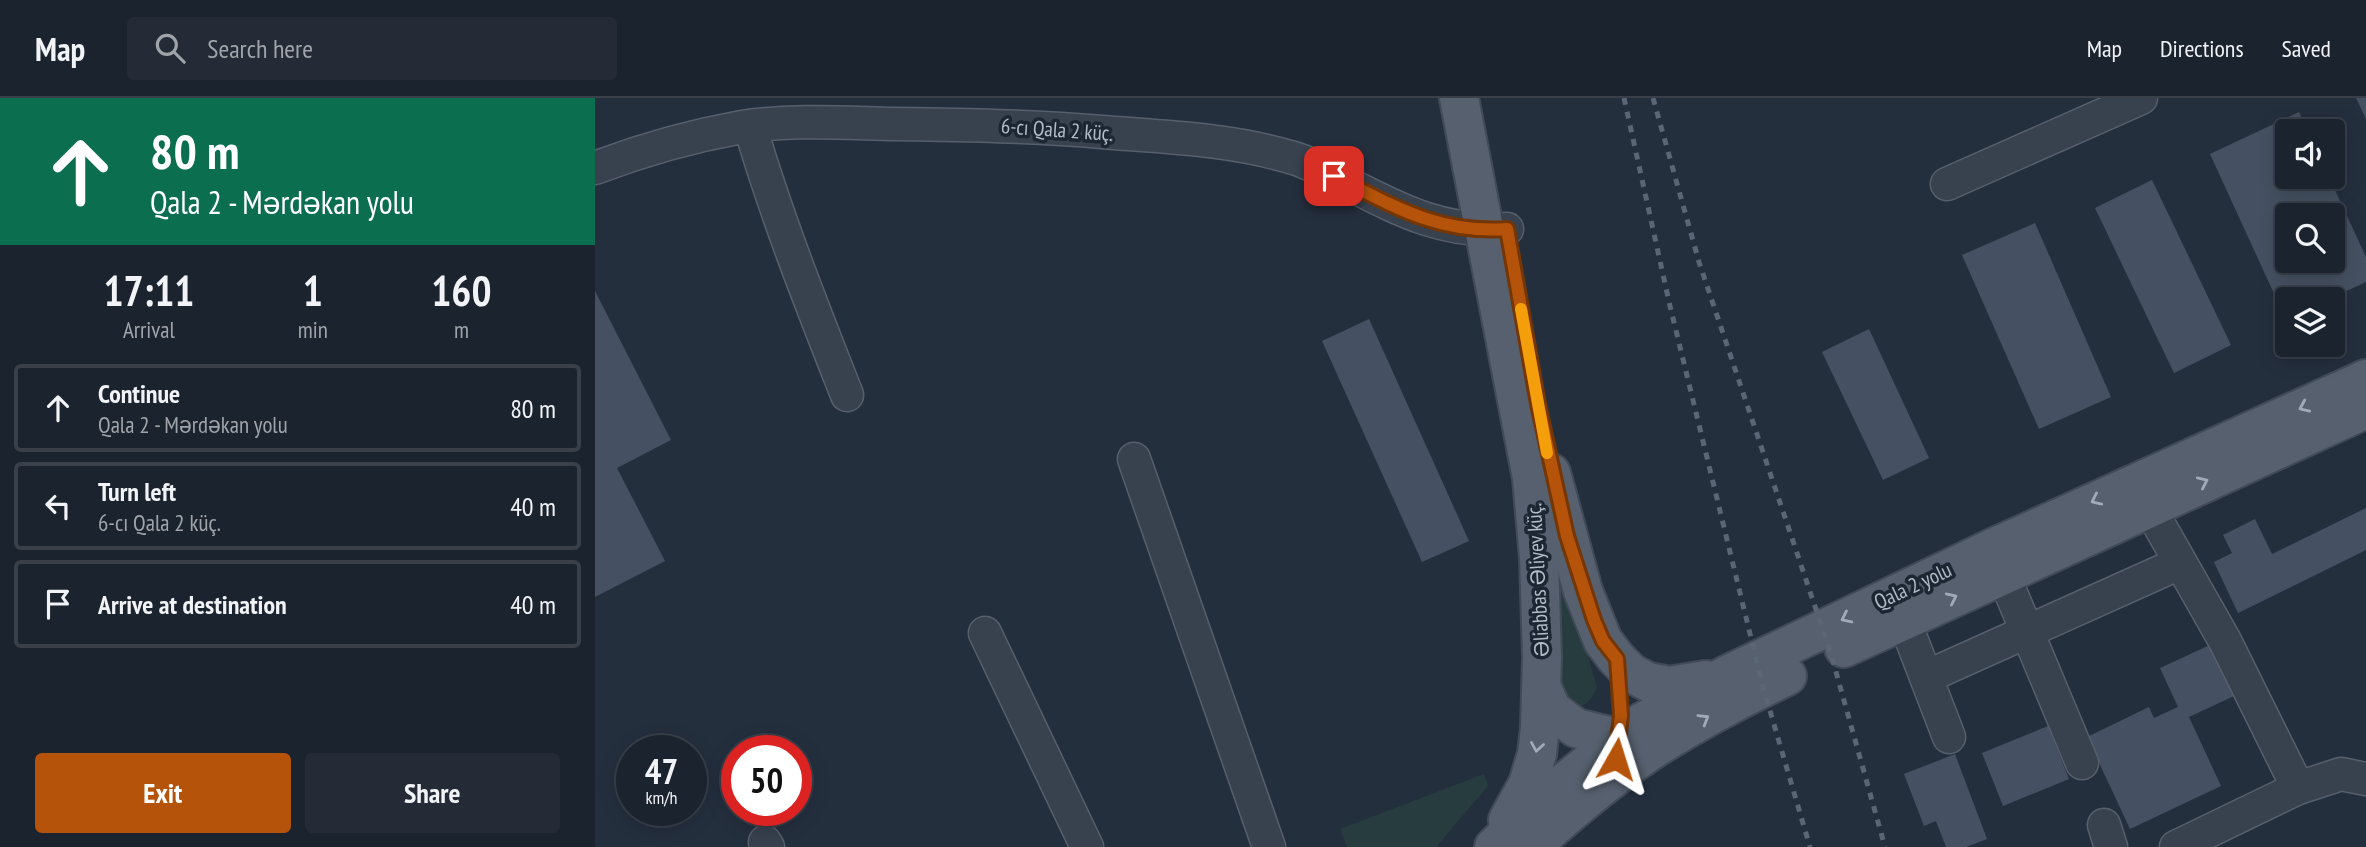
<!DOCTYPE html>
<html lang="en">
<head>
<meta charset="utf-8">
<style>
  :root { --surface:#1b232e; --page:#242b36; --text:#f1f3f6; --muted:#a0a4aa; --line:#39404a; --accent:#b45309 }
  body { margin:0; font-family:"PT Sans Narrow",sans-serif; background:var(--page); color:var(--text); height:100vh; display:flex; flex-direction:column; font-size:26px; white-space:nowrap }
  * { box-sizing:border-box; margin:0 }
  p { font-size:23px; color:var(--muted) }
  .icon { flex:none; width:38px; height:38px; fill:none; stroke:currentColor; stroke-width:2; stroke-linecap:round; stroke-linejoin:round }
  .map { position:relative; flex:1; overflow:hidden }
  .drawer { display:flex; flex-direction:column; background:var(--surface); width:595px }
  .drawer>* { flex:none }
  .hud { background:#0b6e4f; color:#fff; overflow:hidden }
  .fabs { position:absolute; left:1680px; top:21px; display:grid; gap:14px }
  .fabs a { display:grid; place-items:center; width:70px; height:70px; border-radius:7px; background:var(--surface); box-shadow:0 4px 18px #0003,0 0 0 2px var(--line); font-size:35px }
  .speed { position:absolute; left:21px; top:637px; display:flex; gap:14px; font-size:35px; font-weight:700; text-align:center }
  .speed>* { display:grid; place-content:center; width:91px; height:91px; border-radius:50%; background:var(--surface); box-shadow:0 4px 18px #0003,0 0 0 2px var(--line); line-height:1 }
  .speed small { font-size:18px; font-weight:400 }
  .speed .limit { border:10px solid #d22; background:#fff; color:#111 }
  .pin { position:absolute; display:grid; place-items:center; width:60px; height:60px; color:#fff; margin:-30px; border-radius:14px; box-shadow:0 4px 10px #0006 }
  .me { position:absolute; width:77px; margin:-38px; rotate:6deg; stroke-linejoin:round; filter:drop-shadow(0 0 5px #0008) }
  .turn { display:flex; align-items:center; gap:24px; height:147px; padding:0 35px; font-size:32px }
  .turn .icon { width:91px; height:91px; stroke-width:2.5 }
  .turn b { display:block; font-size:49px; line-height:60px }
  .eta { display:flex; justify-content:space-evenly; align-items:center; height:119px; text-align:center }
  .eta b { font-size:42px; font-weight:700; line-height:49px }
  .cta { display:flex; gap:14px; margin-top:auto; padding:14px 35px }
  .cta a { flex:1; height:80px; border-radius:7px; background:var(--accent); color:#fff; font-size:28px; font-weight:700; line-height:80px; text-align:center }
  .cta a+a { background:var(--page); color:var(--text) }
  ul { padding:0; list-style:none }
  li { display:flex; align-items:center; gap:21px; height:88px; margin:0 14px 10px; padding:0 21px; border:4px solid var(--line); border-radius:7px }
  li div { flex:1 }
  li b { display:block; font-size:26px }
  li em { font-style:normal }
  header { display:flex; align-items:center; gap:42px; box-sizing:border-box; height:98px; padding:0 35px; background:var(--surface); border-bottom:2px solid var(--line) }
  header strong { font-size:33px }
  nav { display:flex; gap:38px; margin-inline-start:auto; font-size:24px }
  .search { width:490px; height:63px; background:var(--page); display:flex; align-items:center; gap:18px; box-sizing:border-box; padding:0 24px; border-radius:7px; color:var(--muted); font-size:26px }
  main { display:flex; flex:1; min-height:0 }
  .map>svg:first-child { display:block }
  .green { fill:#263c3f }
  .building { fill:#455162; fill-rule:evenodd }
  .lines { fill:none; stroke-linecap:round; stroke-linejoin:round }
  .minor-casing { stroke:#565f6c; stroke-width:35 }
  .major-casing { stroke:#414a57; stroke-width:42 }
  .minor { stroke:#38414e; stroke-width:32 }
  .major { stroke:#56606e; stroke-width:38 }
  .rail { stroke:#5a6575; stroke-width:5; stroke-dasharray:7 7; stroke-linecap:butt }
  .oneway { stroke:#a1aab7 }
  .route-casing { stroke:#753606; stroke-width:18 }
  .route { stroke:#b45309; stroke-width:12 }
  .slow { stroke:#f59e0b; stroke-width:12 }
  .labels { text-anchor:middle; stroke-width:7; stroke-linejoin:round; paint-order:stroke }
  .street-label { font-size:21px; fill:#b4bcc9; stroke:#1d2633 }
</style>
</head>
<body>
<header>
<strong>Map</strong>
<div class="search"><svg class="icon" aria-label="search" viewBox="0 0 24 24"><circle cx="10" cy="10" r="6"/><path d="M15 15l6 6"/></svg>Search here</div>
<nav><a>Map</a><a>Directions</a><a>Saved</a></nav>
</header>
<main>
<section class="drawer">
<div class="hud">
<div class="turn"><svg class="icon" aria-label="ahead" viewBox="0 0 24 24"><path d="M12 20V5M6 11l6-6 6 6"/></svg><div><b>80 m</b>Qala 2 - Mərdəkan yolu</div></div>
</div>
<div class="eta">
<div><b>17:11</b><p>Arrival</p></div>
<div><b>1</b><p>min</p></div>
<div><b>160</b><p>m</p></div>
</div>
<ul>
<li><svg class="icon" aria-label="ahead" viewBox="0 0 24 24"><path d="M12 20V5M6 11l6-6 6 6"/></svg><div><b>Continue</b><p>Qala 2 - Mərdəkan yolu</p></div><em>80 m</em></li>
<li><svg class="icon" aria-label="left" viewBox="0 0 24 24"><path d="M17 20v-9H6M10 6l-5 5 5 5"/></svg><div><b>Turn left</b><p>6-cı Qala 2 küç.</p></div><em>40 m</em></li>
<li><svg class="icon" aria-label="arrive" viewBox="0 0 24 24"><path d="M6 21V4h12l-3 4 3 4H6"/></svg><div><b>Arrive at destination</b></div><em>40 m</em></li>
</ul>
<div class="cta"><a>Exit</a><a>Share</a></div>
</section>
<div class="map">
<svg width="1771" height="749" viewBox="0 0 1771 749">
  <rect width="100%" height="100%" fill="#242f3e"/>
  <g class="green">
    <path d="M 952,420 L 1002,589 C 997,601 992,607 980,611 L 965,598 Z"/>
    <path d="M 889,676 L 893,688 L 841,749 L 752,749 L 745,731 Z"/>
  </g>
  <g class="building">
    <path d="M 1761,0 L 1771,0 L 1771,21 Z"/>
    <path d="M 1704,14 L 1713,33 L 1692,33 L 1692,79 L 1734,79 L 1771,159 L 1771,184 L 1734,201 L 1692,201 L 1692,224 L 1615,56 ZM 1692,117 L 1738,117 L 1738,163 L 1692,163 Z"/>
    <path d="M 1557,82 L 1636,247 L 1579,275 L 1500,110 Z"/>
    <path d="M 1440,125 L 1516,299 L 1444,331 L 1367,157 Z"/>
    <path d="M 0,193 L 76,342 L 22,370 L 70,463 L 0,499 Z"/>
    <path d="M 774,221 L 874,443 L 827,464 L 727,243 Z"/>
    <path d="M 1274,231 L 1334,360 L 1288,382 L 1227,254 Z"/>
    <path d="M 1771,410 L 1771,452 L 1643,515 L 1619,464 L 1637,455 L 1628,437 L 1660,421 L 1677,456 Z"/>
    <path d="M 1615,547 L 1639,598 L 1594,619 L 1626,688 L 1535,731 L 1492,639 L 1554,609 L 1559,620 L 1583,609 L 1565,570 Z"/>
    <path d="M 1453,628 L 1474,681 L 1408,708 L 1387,655 Z"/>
    <path d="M 1360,656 L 1392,741 L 1371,749 L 1351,749 L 1341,723 L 1329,728 L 1309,676 Z"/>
  </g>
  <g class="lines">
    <g class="minor-casing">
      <g id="minor">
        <path d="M 155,28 C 182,120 217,208 252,297"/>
        <path d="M 0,70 C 47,52 97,38 147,29 C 198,21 250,25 301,26 C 369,27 438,28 507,34 C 569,39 634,41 695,59 C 714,64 731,74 748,83 C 803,111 848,136 912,131"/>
        <path d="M 1352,86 L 1546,0"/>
        <path d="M 539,361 L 674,749"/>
        <path d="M 1554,409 L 1630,543 L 1703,690"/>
        <path d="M 1408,476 L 1487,665"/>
        <path d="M 1309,522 L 1354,639"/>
        <path d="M 390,535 L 492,749"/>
        <path d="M 1331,579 L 1585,465"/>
        <path d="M 1509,727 L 1516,749"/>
        <path d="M 170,744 L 173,749"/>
        <path d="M 1581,749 L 1703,690 L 1746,676 L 1771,681"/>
      </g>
    </g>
    <g class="major-casing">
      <g id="major">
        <path d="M 864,0 L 937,380 L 944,460 L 947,559 L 945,630 L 942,656 L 933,686 L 913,722"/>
        <path d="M 956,375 L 988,493 L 1008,543 L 1022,561 L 1036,575 L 1053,584 L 1074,588 L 1111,582"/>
        <path d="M 1249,550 L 1771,311"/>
        <path d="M 947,590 L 957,612 L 981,630 L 1042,645"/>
        <path d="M 899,749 L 955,696 L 1022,642 L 1049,623 L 1130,578 L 1398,450 L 1771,281"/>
        <path d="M 936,749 C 976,713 1018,677 1063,648 C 1105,622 1148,599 1192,578"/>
      </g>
    </g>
    <use href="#minor" class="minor"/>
    <use href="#major" class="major"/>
    <g class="rail">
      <path d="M 1029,0 L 1075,208 L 1168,589 L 1215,749"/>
      <path d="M 1058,0 L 1104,164 L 1236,556 L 1290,749"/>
    </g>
  </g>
  <defs><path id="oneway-chevron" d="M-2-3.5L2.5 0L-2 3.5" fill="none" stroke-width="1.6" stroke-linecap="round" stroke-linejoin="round" transform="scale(1.75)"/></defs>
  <g class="oneway">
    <use href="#oneway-chevron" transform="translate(1709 309) rotate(156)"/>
    <use href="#oneway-chevron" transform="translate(1608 384) rotate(-25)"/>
    <use href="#oneway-chevron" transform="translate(1501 402) rotate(155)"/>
    <use href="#oneway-chevron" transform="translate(1357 500) rotate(-25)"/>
    <use href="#oneway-chevron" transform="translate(1251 520) rotate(154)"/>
    <use href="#oneway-chevron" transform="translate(1109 621) rotate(-31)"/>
    <use href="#oneway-chevron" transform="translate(942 649) rotate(99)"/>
  </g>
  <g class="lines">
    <g class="route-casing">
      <path id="route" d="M 739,78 C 798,108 843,136 912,131 L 943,306 L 972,438 L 999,522 L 1008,543 L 1022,561 L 1026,617 L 1021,661"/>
    </g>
    <use href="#route" class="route"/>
    <path class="slow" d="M 926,211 L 952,355"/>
  </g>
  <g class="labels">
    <g class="street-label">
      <text transform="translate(462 32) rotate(4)" y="7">6-cı Qala 2 küç.</text>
      <text transform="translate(943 482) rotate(-93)" y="7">Əliabbas Əliyev küç.</text>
      <text transform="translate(1318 488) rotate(-25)" y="7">Qala 2 yolu</text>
    </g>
  </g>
</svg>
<div class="fabs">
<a><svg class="icon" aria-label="sound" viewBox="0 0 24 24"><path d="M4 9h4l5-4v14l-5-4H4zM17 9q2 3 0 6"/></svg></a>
<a><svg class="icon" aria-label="search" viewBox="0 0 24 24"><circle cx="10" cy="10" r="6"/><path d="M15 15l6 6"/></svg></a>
<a><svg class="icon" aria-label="layers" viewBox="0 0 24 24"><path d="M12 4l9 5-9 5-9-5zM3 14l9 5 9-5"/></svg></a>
</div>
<div class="speed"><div>47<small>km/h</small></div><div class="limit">50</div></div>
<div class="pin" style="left:739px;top:78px;background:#d93025"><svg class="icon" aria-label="arrive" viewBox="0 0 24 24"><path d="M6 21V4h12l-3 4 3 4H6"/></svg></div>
<svg class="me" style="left:1021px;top:661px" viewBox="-20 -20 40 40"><path d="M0-17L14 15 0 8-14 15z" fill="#b45309" stroke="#fff" stroke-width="4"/></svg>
</div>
</main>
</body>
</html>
